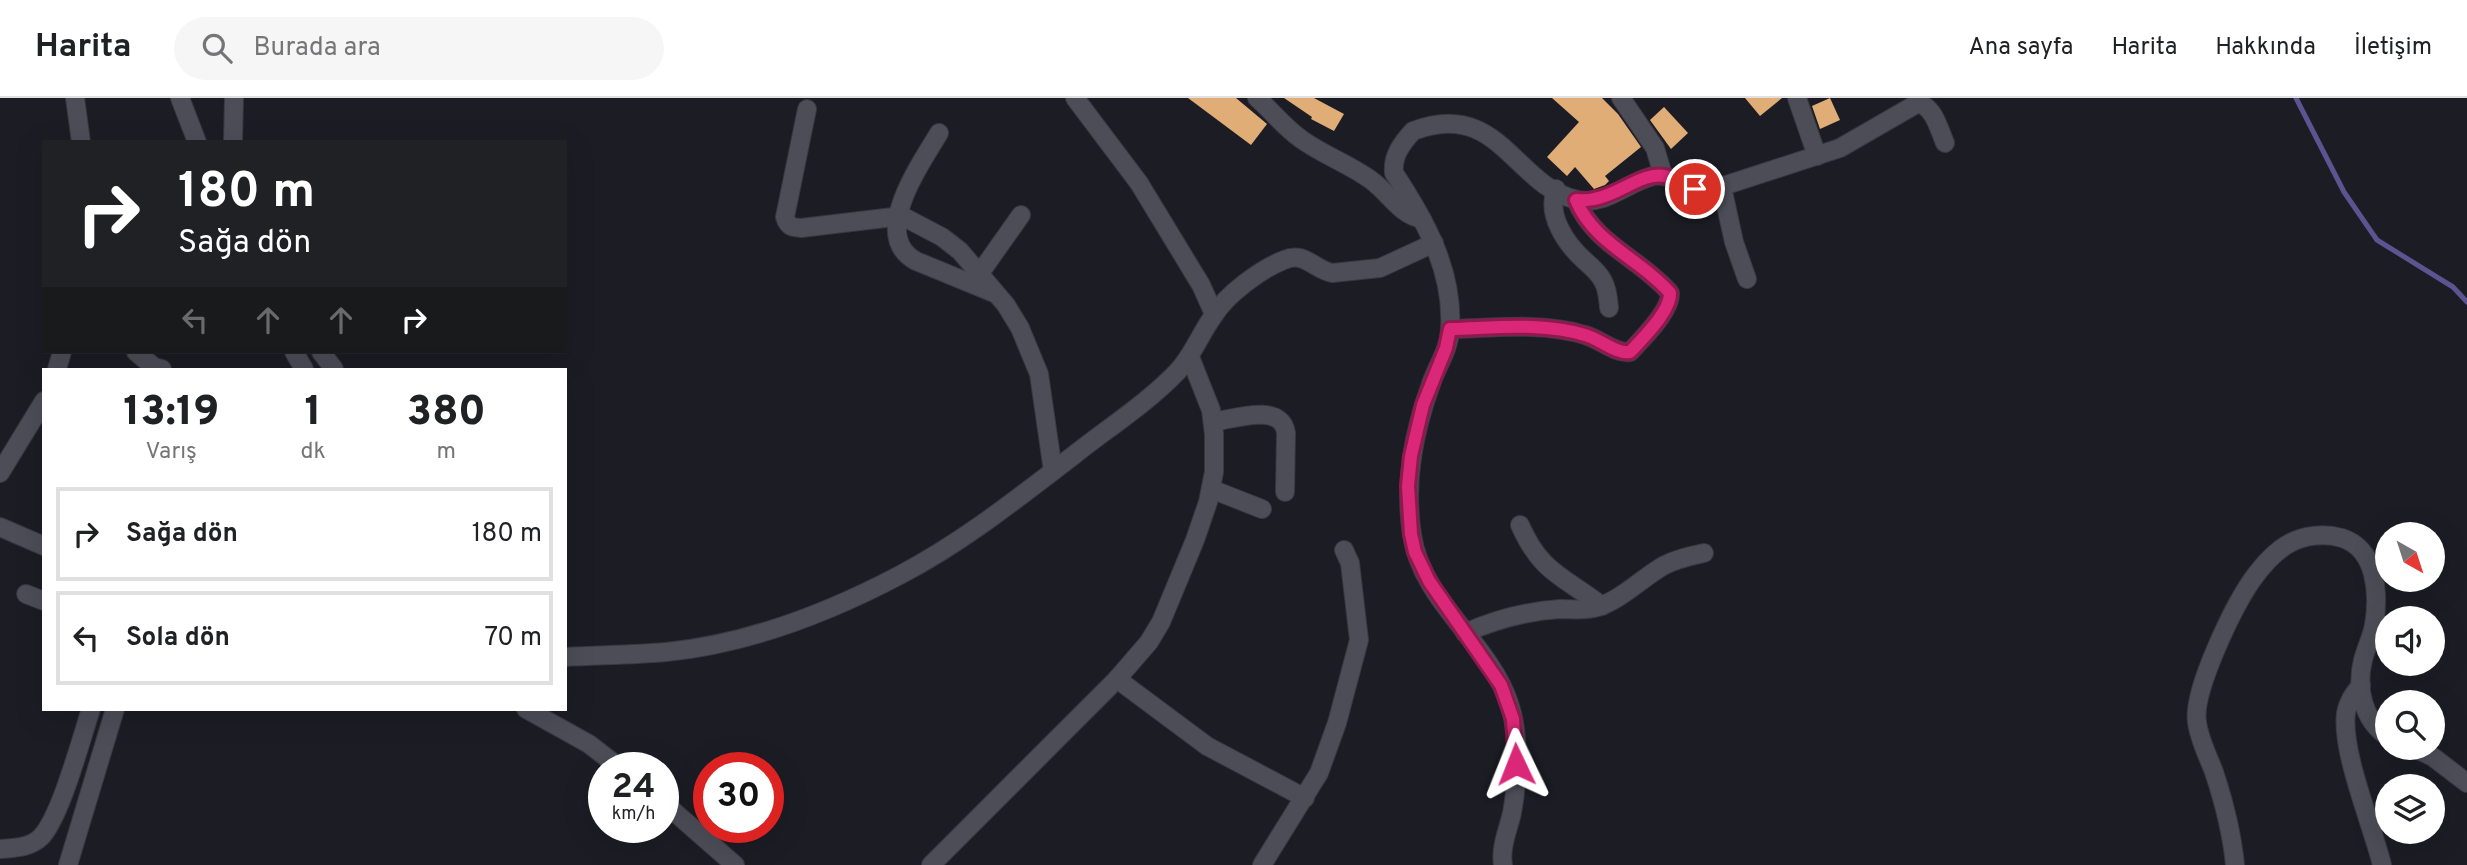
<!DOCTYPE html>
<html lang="tr">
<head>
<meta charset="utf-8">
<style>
  :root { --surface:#fff; --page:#f6f6f6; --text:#202124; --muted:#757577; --line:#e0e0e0 }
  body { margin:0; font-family:Overpass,sans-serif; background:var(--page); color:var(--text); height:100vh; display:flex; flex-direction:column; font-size:26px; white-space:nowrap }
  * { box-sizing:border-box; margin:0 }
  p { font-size:23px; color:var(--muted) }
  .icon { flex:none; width:38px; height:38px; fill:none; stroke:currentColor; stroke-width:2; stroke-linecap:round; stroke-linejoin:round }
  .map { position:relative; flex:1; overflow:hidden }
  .drawer { position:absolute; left:42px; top:270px; width:525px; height:343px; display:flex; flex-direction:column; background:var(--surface); border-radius:0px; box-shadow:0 7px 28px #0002 }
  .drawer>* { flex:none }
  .guide { position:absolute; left:42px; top:42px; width:525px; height:214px; border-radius:0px; box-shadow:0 7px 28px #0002; background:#202124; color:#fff; overflow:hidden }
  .needle { width:46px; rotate:141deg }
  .controls { position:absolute; left:2375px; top:424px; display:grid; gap:14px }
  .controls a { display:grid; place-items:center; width:70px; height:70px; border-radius:50%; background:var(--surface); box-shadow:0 7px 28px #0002; font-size:35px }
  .speed { position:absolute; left:588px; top:654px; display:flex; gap:14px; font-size:35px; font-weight:700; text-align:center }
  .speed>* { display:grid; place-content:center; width:91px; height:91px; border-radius:50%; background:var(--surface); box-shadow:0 7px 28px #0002; line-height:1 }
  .speed small { font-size:18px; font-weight:400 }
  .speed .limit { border:10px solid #d22; background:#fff; color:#111 }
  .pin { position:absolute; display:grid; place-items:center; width:60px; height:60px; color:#fff; margin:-30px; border:4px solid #fff; border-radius:50%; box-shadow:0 2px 7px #0007 }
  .me { position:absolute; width:77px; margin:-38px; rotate:358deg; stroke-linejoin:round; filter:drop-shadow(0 0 5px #0008) }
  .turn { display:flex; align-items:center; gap:24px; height:147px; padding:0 21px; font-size:32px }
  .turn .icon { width:91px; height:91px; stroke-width:2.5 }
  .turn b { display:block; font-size:49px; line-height:60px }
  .lanes { display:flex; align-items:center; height:66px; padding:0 21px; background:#0003; justify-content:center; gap:35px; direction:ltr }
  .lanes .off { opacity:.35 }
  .eta { display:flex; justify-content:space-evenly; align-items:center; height:119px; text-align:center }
  .eta b { font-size:42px; font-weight:800; line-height:49px }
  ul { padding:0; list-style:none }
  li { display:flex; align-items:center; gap:21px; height:94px; margin:0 14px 10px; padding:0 7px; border:4px solid var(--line); border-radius:0px }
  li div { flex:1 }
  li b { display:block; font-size:26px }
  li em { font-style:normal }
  header { display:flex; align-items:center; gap:42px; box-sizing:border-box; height:98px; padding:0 35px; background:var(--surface); border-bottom:2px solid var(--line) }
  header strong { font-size:33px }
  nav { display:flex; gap:38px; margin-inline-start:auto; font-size:24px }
  .search { width:490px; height:63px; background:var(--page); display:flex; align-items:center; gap:18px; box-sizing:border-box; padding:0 24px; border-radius:38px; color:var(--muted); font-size:26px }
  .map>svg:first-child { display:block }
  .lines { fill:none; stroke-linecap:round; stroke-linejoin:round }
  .stream { stroke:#5a5590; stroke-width:5 }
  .building { fill:#e1ad76 }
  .minor-casing { stroke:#393840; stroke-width:20 }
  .minor { stroke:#4d4d58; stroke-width:18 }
  .route-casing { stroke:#8e194d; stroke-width:18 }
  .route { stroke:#db2777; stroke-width:12 }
</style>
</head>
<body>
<header>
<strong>Harita</strong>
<div class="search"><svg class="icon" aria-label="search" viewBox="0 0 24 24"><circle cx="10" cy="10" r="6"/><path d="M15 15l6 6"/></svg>Burada ara</div>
<nav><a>Ana sayfa</a><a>Harita</a><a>Hakkında</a><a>İletişim</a></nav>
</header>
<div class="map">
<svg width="2467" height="767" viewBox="0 0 2467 767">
  <rect width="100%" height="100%" fill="#1c1c25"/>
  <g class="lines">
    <path class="stream" d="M 2296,0 L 2344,94 L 2377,142 L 2453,189 L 2467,204"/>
  </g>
  <g class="building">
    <path d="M 1188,0 L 1236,0 L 1267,26 L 1251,47 Z"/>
    <path d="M 1284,0 L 1314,0 L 1344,16 L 1334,33 L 1311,21 L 1312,19 Z"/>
    <path d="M 1552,0 L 1602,0 L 1618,16 L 1641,49 L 1605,78 L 1609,83 L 1605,87 L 1594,91 L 1575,69 L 1567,78 L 1547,59 L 1579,24 Z"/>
    <path d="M 1745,0 L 1782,0 L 1760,18 Z"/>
    <path d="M 1830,0 L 1840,22 L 1820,31 L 1812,8 Z"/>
    <path d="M 1664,9 L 1688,35 L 1671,51 L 1650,22 Z"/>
  </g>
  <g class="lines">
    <g class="minor-casing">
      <g id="minor">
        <path d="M 75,0 L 81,44"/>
        <path d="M 180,0 L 197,44"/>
        <path d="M 1075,0 L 1139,85 L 1201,187 L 1214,216"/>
        <path d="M 1257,0 C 1272,13 1285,30 1301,41 C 1323,57 1349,66 1371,82 C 1389,95 1399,116 1422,121"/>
        <path d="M 1621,0 L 1655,50 L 1663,77"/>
        <path d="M 1797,0 L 1817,58"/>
        <path d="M 807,11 L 785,119 C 788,129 792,129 801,130 L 902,118 L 942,139 L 960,153 L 1006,207 L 1020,230 L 1039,276 L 1053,373"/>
        <path d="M 939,35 C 921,66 869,137 916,163 L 994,195"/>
        <path d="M 233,44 L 234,0"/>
        <path d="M 1722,89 L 1734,144 L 1747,181"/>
        <path d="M 1556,91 C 1546,117 1566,146 1585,163 C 1592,169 1599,175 1603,183 C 1608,192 1608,201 1609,210"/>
        <path d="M 980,175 L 1021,117"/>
        <path d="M 1450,231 C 1494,230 1543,224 1585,237 C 1600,241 1615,256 1630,254 C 1642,241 1671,213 1670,195 C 1641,161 1594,146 1576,102"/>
        <path d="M 136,254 L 154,269 L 162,271"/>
        <path d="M 294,254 L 304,271"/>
        <path d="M 321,254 L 334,271"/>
        <path d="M 57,271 L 62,254"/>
        <path d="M 1213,324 C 1233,321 1282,304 1286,335 L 1285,394"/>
        <path d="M 0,375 L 44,303"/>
        <path d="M 1211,391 L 1262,411"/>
        <path d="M 1520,427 C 1541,475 1563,478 1602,508"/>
        <path d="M 0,429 L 44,448"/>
        <path d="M 26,496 L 44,503"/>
        <path d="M 1465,535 C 1494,522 1529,513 1560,511 C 1574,511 1585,513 1598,509 C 1622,501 1641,481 1663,468 C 1676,461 1690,458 1704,455"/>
        <path d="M 565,559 C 599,557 632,557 666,554 C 747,546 828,515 900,477 C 963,444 1018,400 1074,357 C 1108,330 1146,306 1177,274 C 1193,257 1200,236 1214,217 C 1227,196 1261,171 1284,162 C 1305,153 1313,171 1332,175 L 1380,170 L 1434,145"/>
        <path d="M 1117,581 L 1207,648 L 1305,700"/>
        <path d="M 2361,587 C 2354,596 2348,603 2346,615 C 2341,654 2372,726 2382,767"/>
        <path d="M 526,611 L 589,646 L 620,670"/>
        <path d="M 2412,649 L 2433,659 L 2467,685"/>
        <path d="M 663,704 L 735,767"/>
        <path d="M 0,751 C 14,750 30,750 41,739 C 61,718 81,641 91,611"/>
        <path d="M 68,767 L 115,611"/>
        <path d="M 931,767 L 1117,581 L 1149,544 L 1161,524 L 1195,442 L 1208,404 L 1214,374 L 1214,336 L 1211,312 L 1190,259"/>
        <path d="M 1262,767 L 1319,675 L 1337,625 L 1359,542 L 1350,465 L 1344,452"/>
        <path d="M 1503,767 C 1500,750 1508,732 1512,715 C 1518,682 1520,637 1509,605 C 1488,543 1422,504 1412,437 C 1404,385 1413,336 1431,286 C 1437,268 1449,252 1450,232 C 1454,173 1425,122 1394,75 C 1392,58 1402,45 1413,33 C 1500,0 1514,89 1578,102 C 1605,108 1628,84 1653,78 C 1668,75 1679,86 1693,90 C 1699,92 1707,92 1714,91 L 1840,50 L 1918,5 C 1934,9 1939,31 1945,45"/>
        <path d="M 2235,767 C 2232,736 2224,704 2214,674 C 2208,658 2199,641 2197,624 C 2192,593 2234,508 2252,482 C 2262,468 2275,453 2290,445 C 2305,437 2325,435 2342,440 C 2377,451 2379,497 2374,527 C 2372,539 2366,550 2363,562 C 2356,590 2363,622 2387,638"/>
      </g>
    </g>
    <use href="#minor" class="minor"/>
  </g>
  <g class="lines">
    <g class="route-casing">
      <path id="route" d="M 1516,666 L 1513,621 L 1501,587 L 1429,483 L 1415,454 L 1411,436 L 1408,388 L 1411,358 L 1423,307 L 1446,250 L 1450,231 C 1494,230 1543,224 1585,237 C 1600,241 1615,256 1630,254 C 1642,241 1671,213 1670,195 C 1641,161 1594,146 1576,102 C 1611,106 1639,73 1664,78 C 1674,79 1685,87 1695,91"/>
    </g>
    <use href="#route" class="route"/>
  </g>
</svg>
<div class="controls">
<a><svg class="needle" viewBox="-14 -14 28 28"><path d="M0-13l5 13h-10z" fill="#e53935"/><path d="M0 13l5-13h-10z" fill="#757577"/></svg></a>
<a><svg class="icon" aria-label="sound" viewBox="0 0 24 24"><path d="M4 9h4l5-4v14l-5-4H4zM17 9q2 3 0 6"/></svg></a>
<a><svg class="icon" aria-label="search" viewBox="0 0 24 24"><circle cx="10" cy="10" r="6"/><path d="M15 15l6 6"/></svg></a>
<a><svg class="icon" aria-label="layers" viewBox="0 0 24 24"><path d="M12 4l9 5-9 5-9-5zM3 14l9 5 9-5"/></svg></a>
</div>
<div class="speed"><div>24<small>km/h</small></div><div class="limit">30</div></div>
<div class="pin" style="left:1695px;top:91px;background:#d93025"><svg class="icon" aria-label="arrive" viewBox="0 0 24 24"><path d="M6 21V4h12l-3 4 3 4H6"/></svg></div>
<svg class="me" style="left:1516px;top:666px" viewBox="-20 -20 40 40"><path d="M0-17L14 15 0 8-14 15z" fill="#db2777" stroke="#fff" stroke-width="4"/></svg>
<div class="guide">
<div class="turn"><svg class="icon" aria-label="right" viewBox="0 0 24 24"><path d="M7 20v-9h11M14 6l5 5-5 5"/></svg><div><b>180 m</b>Sağa dön</div></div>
<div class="lanes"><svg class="icon off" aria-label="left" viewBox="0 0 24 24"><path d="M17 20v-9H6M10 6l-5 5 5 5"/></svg><svg class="icon off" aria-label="ahead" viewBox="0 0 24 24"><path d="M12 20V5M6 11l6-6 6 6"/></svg><svg class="icon off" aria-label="ahead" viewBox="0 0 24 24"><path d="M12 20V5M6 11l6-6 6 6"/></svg><svg class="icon" aria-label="right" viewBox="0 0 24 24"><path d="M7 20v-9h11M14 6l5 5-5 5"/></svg></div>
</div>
<section class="drawer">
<div class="eta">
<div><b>13:19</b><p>Varış</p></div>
<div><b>1</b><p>dk</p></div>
<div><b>380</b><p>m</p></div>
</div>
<ul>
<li><svg class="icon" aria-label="right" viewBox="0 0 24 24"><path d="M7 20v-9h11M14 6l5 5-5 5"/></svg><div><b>Sağa dön</b></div><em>180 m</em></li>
<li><svg class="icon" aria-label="left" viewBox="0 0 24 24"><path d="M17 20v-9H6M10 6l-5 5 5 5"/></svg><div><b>Sola dön</b></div><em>70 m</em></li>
</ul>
</section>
</div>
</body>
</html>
